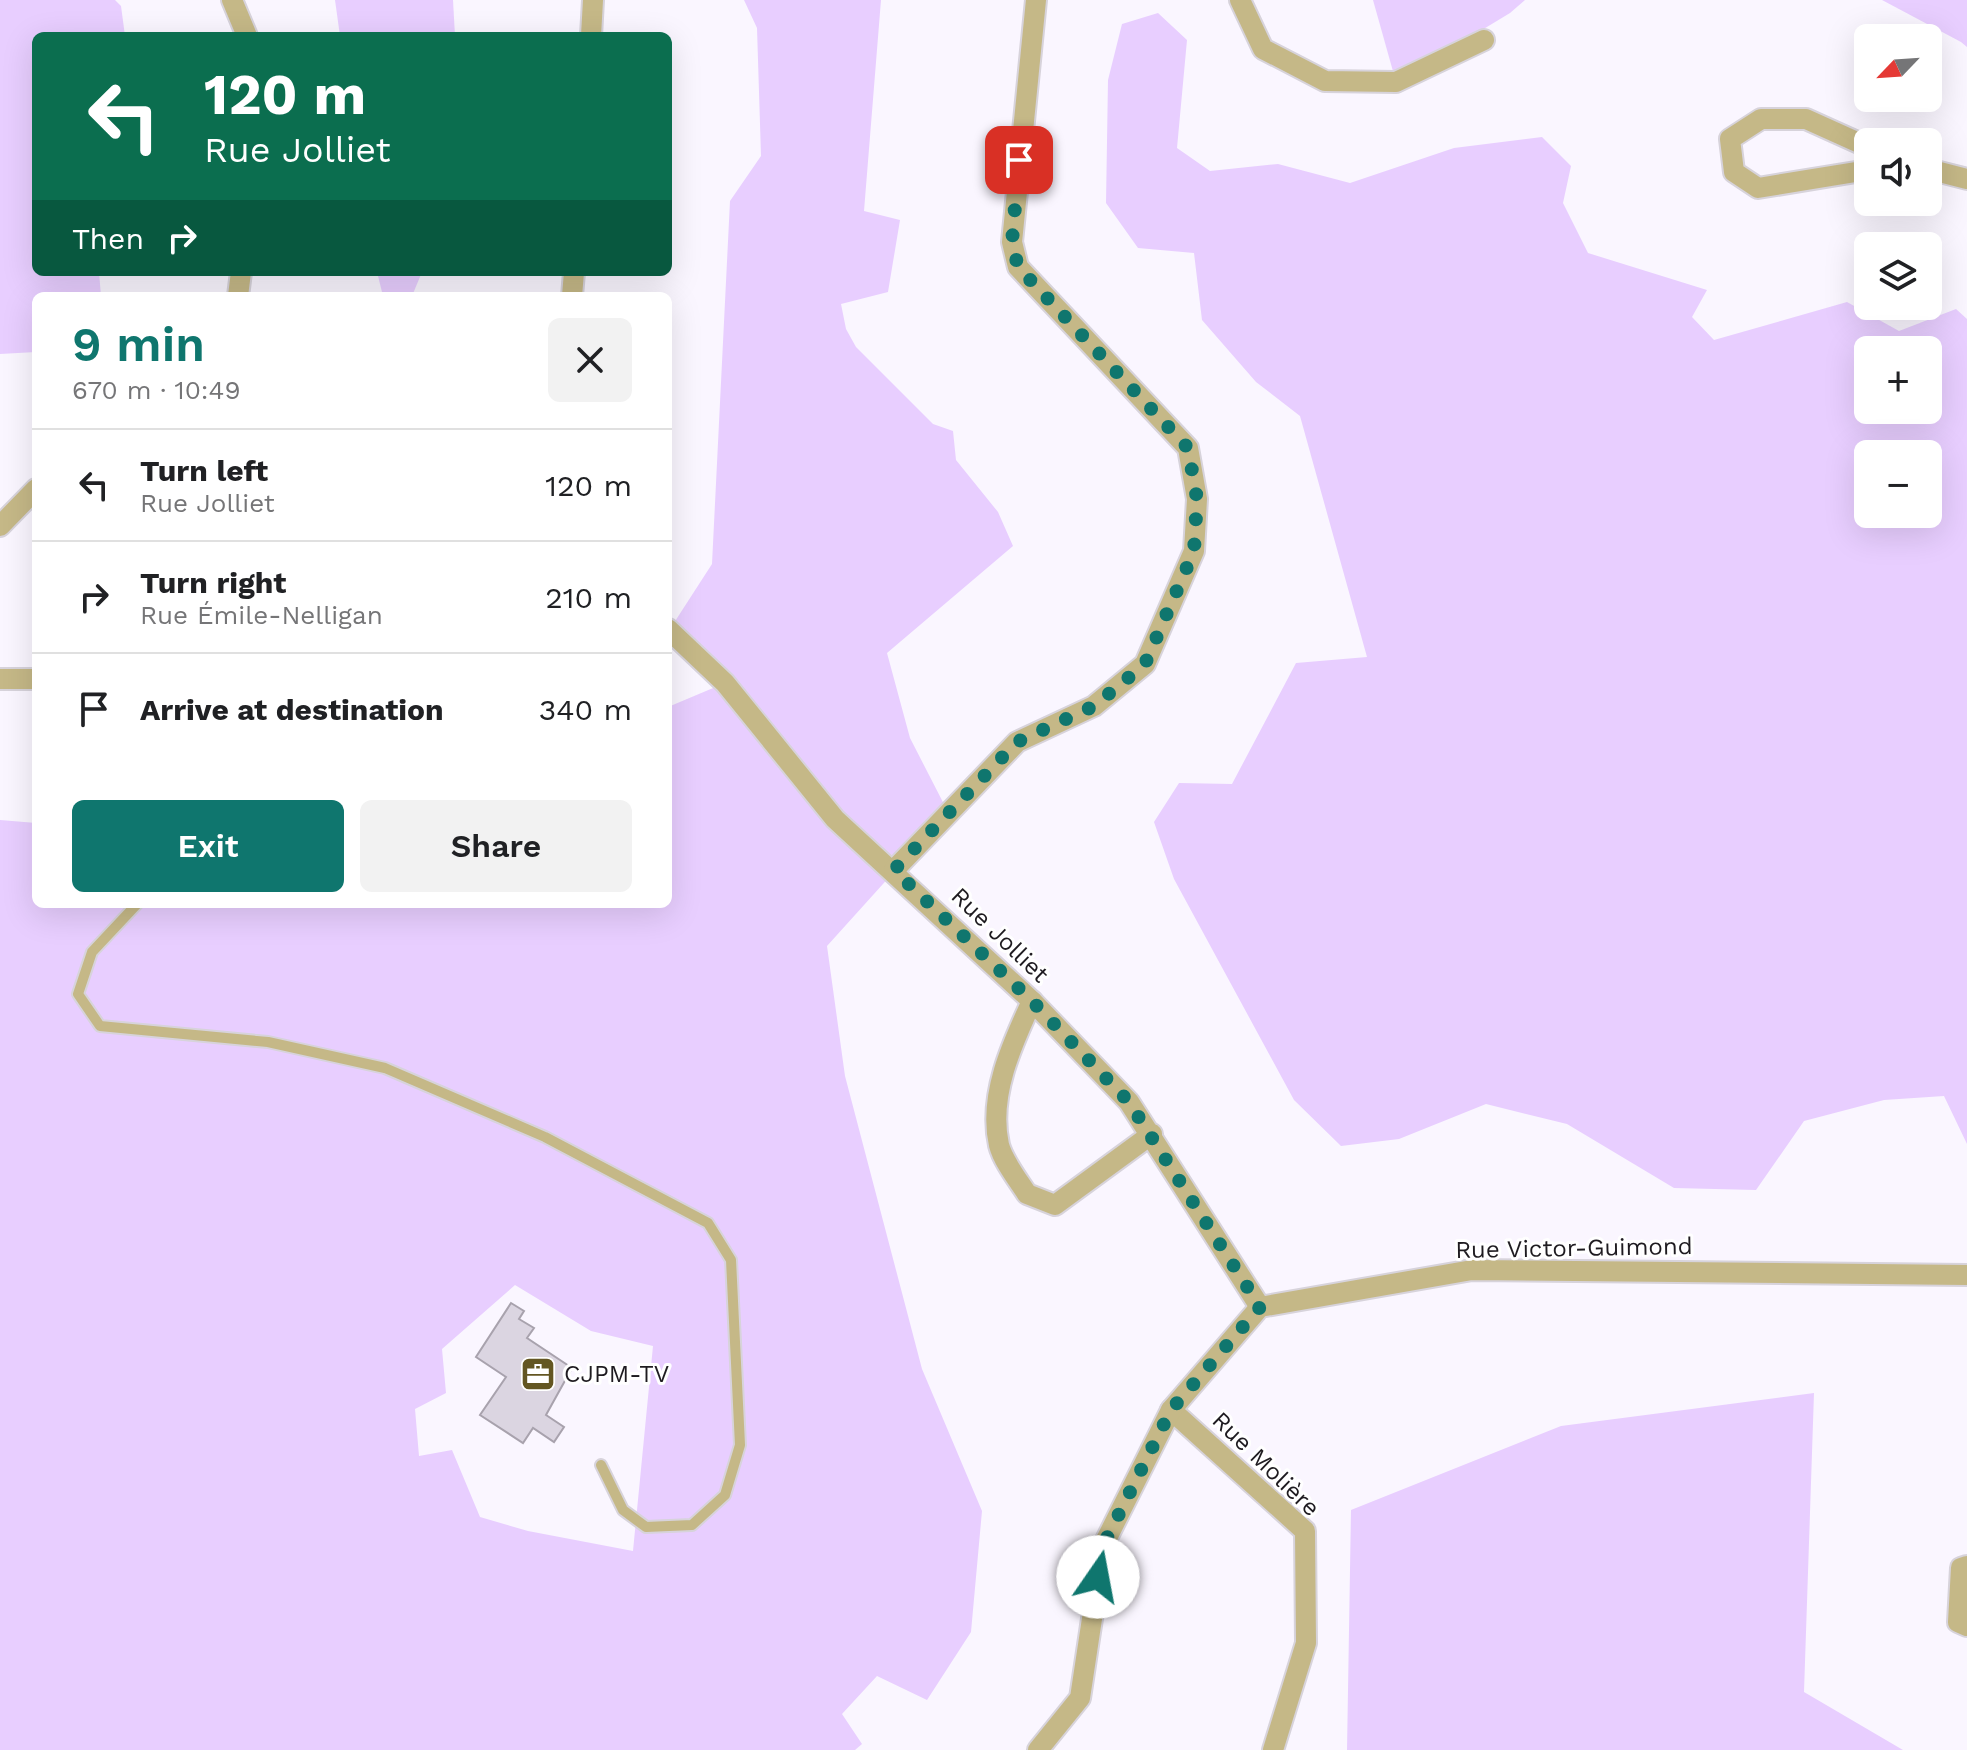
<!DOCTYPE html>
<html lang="en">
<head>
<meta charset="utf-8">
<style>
  :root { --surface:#fff; --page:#f2f2f2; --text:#202124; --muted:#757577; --line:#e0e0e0; --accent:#0f766e }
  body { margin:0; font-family:"Work Sans",sans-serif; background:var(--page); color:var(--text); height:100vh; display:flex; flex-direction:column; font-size:30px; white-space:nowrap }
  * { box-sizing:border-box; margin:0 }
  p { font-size:26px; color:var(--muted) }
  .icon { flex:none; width:44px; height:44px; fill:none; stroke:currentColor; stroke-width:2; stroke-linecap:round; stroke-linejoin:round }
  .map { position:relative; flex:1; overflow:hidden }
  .drawer { position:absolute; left:32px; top:292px; width:640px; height:616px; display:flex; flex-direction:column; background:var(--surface); border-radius:12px; box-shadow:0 8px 32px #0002 }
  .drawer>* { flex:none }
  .top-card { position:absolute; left:32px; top:32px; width:640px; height:244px; border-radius:12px; box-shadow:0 8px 32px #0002; background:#0b6e4f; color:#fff; overflow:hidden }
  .needle { width:52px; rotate:245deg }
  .tools { position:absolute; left:1854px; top:24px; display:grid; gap:16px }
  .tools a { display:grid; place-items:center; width:88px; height:88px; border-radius:12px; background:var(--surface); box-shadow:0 8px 32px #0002; font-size:40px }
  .pin { position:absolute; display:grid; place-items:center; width:68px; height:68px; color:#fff; margin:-34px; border-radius:16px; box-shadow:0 4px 12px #0006 }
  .me { position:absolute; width:88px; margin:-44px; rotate:12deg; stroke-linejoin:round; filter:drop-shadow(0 0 6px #0008) }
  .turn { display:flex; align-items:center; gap:28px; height:168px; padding:0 40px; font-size:36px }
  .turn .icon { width:104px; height:104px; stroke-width:2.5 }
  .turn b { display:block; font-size:56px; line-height:68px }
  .then { display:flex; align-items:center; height:76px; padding:0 40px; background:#0003; gap:16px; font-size:30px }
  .round { display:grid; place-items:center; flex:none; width:84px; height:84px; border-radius:12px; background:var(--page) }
  .headline { display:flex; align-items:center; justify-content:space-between; height:136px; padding:0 40px }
  h1 { font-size:48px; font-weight:600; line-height:60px; color:var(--accent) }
  .action { display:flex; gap:16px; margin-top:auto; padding:16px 40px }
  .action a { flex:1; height:92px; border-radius:12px; background:var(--accent); color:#fff; font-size:32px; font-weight:600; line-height:92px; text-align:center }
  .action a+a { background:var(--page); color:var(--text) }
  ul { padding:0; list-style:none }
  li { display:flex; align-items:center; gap:24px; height:112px; padding:0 40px; border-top:2px solid var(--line) }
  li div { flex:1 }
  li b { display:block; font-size:30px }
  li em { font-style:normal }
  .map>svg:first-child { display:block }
  .green { fill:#e8ceff; fill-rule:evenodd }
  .building { fill:#dbd5e1; stroke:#a8a2ad; stroke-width:2 }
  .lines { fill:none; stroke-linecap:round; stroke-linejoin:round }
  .service-casing { stroke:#d7d3db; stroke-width:14 }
  .minor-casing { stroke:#d7d3db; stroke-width:24 }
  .service { stroke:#c5b887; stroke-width:10 }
  .minor { stroke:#c5b887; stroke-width:20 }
  .route { stroke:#0f766e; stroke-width:14; stroke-dasharray:0 25.2 }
  .labels { text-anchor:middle; stroke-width:6; stroke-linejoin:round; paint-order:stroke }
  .street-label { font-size:24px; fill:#1e1b20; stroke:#fff }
  .poi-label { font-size:24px; fill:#1e1b20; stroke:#fff; text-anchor:start }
</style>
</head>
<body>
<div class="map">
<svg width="1967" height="1750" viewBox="0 0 1967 1750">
  <rect width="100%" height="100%" fill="#faf6ff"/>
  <g class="green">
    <path d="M 0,0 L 115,0 L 121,6 L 125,36 L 36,36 L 36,272 L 99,272 L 101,296 L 36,296 L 36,352 L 0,354 Z"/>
    <path d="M 335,0 L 453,0 L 455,36 L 340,36 Z"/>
    <path d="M 744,0 L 881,0 L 864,211 L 900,220 L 888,292 L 841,304 L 846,329 L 856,347 L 933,424 L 953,431 L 956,460 L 998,512 L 1013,546 L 887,653 L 910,738 L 948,812 L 827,946 L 845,1076 L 922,1369 L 982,1511 L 971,1632 L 927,1700 L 877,1676 L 842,1714 L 862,1744 L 855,1750 L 0,1750 L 0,820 L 36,823 L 36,904 L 668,904 L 668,707 L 725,683 L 670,629 L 712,564 L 730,201 L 761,156 L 757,28 ZM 515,1285 L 591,1331 L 653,1346 L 633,1551 L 528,1531 L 480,1517 L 452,1450 L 419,1456 L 415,1409 L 446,1393 L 442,1349 Z"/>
    <path d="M 1373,0 L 1525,0 L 1510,13 L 1396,82 Z"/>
    <path d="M 1882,0 L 1967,0 L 1967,47 L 1961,42 Z"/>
    <path d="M 1158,13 L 1187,40 L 1177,148 L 1210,171 L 1278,164 L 1350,183 L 1454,148 L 1542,137 L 1571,166 L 1563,203 L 1588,253 L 1707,290 L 1692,317 L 1714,340 L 1847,302 L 1899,331 L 1956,309 L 1967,319 L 1967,1144 L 1944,1096 L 1884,1100 L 1804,1121 L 1756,1190 L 1674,1188 L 1567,1124 L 1486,1104 L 1399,1139 L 1341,1146 L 1294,1100 L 1174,879 L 1154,822 L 1179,783 L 1232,784 L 1296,663 L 1367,657 L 1300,416 L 1256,382 L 1202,320 L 1194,253 L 1138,248 L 1106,203 L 1108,80 L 1122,24 ZM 1928,350 L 1928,410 L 1868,410 L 1868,350 ZM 1928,454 L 1928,514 L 1868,514 L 1868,454 Z"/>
    <path d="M 377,272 L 422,272 L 412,296 L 383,296 Z"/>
    <path d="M 1814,1393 L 1804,1692 L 1903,1750 L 1347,1750 L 1351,1510 L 1561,1426 Z"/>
  </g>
  <path class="building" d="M 511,1303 L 524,1311 L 519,1319 L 534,1328 L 527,1338 L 572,1368 L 546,1415 L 564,1427 L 554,1442 L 533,1428 L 523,1443 L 480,1415 L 506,1377 L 476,1357 Z"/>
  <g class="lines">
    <g class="service-casing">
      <path id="service" d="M 137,904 L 92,952 L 78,994 L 100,1026 L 268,1042 L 385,1068 L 545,1137 L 708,1223 L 731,1260 L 740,1445 L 725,1495 L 692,1525 L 646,1527 L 623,1510 L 601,1465"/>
    </g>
    <g class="minor-casing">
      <g id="minor">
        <path d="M 232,0 L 247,36"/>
        <path d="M 1240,0 L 1263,49 L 1325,81 L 1396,82 L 1484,40"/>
        <path d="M 591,36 L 593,0"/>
        <path d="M 1868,147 L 1806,119 L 1761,119 L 1730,139 L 1734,172 L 1758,188 L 1868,170"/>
        <path d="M 1928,169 L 1967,179"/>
        <path d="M 238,296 L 241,272"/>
        <path d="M 572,296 L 574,272"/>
        <path d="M 0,526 L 36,489"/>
        <path d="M 668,629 L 725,683 L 835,819 L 1032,1001 L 1129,1102 L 1260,1307"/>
        <path d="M 0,679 L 36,679"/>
        <path d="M 894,870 L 1017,742 L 1094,706 L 1145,664 L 1194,551 L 1197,499 L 1188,448 L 1018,267 L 1012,242 L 1036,0"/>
        <path d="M 1032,1001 C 1012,1044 988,1096 999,1145 C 1003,1161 1018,1180 1027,1194 L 1055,1205 L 1152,1134"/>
        <path d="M 1171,1410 L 1305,1531 L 1306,1643 L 1273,1750"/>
        <path d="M 1967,1566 L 1961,1568 L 1958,1622 L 1967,1626"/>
        <path d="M 1038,1750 L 1080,1698 L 1103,1546 L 1171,1410 L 1260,1307 L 1472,1270 L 1967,1275"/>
      </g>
    </g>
    <use href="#service" class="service"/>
    <use href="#minor" class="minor"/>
  </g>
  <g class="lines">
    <path class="route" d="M 1019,160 L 1012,242 L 1018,267 L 1188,448 L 1197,499 L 1194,551 L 1145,664 L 1094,706 L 1017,742 L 894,870 L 1032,1001 L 1129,1102 L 1260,1307 L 1171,1410 L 1103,1546 L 1098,1577"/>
  </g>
  <defs>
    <g id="office-square" transform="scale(1.8)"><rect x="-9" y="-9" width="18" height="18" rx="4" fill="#635622" stroke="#fff"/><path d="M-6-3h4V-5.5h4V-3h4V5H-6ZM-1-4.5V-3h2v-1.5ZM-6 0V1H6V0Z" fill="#fff"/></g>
  </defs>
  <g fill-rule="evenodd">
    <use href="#office-square" x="538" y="1374"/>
  </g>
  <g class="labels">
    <g class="street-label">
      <text transform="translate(1000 935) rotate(44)" y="8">Rue Jolliet</text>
      <text transform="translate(1574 1248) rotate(-1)" y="8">Rue Victor-Guimond</text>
      <text transform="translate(1266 1464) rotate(44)" y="8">Rue Molière</text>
    </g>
    <g class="poi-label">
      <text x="564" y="1382">CJPM-TV</text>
    </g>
  </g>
</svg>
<div class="tools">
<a><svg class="needle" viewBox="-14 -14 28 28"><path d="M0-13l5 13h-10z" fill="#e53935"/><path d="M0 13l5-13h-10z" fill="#757577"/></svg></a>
<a><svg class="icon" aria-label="sound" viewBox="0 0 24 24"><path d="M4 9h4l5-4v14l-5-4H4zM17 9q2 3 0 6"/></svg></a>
<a><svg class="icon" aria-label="layers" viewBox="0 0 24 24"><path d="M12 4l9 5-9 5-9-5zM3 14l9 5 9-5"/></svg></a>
<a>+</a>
<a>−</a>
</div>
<div class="pin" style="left:1019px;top:160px;background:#d93025"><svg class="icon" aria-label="arrive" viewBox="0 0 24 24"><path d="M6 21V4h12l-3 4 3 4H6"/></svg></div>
<svg class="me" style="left:1098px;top:1577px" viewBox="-20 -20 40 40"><circle r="19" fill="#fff"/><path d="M0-13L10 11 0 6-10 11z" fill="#0f766e"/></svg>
<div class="top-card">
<div class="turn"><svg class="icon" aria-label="left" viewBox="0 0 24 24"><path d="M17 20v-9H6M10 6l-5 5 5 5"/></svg><div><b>120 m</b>Rue Jolliet</div></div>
<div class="then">Then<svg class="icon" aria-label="right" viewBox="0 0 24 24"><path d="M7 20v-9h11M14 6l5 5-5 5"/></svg></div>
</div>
<section class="drawer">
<div class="headline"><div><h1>9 min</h1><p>670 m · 10:49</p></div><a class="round"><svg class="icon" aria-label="close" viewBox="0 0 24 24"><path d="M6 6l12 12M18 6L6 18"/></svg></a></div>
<ul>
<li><svg class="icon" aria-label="left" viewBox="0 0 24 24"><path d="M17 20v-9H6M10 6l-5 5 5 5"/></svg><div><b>Turn left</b><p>Rue Jolliet</p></div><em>120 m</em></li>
<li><svg class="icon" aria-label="right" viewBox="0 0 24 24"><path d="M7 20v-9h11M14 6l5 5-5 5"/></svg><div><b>Turn right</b><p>Rue Émile-Nelligan</p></div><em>210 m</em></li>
<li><svg class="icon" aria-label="arrive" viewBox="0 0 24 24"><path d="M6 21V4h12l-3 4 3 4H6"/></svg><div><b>Arrive at destination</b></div><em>340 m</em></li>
</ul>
<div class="action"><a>Exit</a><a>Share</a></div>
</section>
</div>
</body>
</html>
